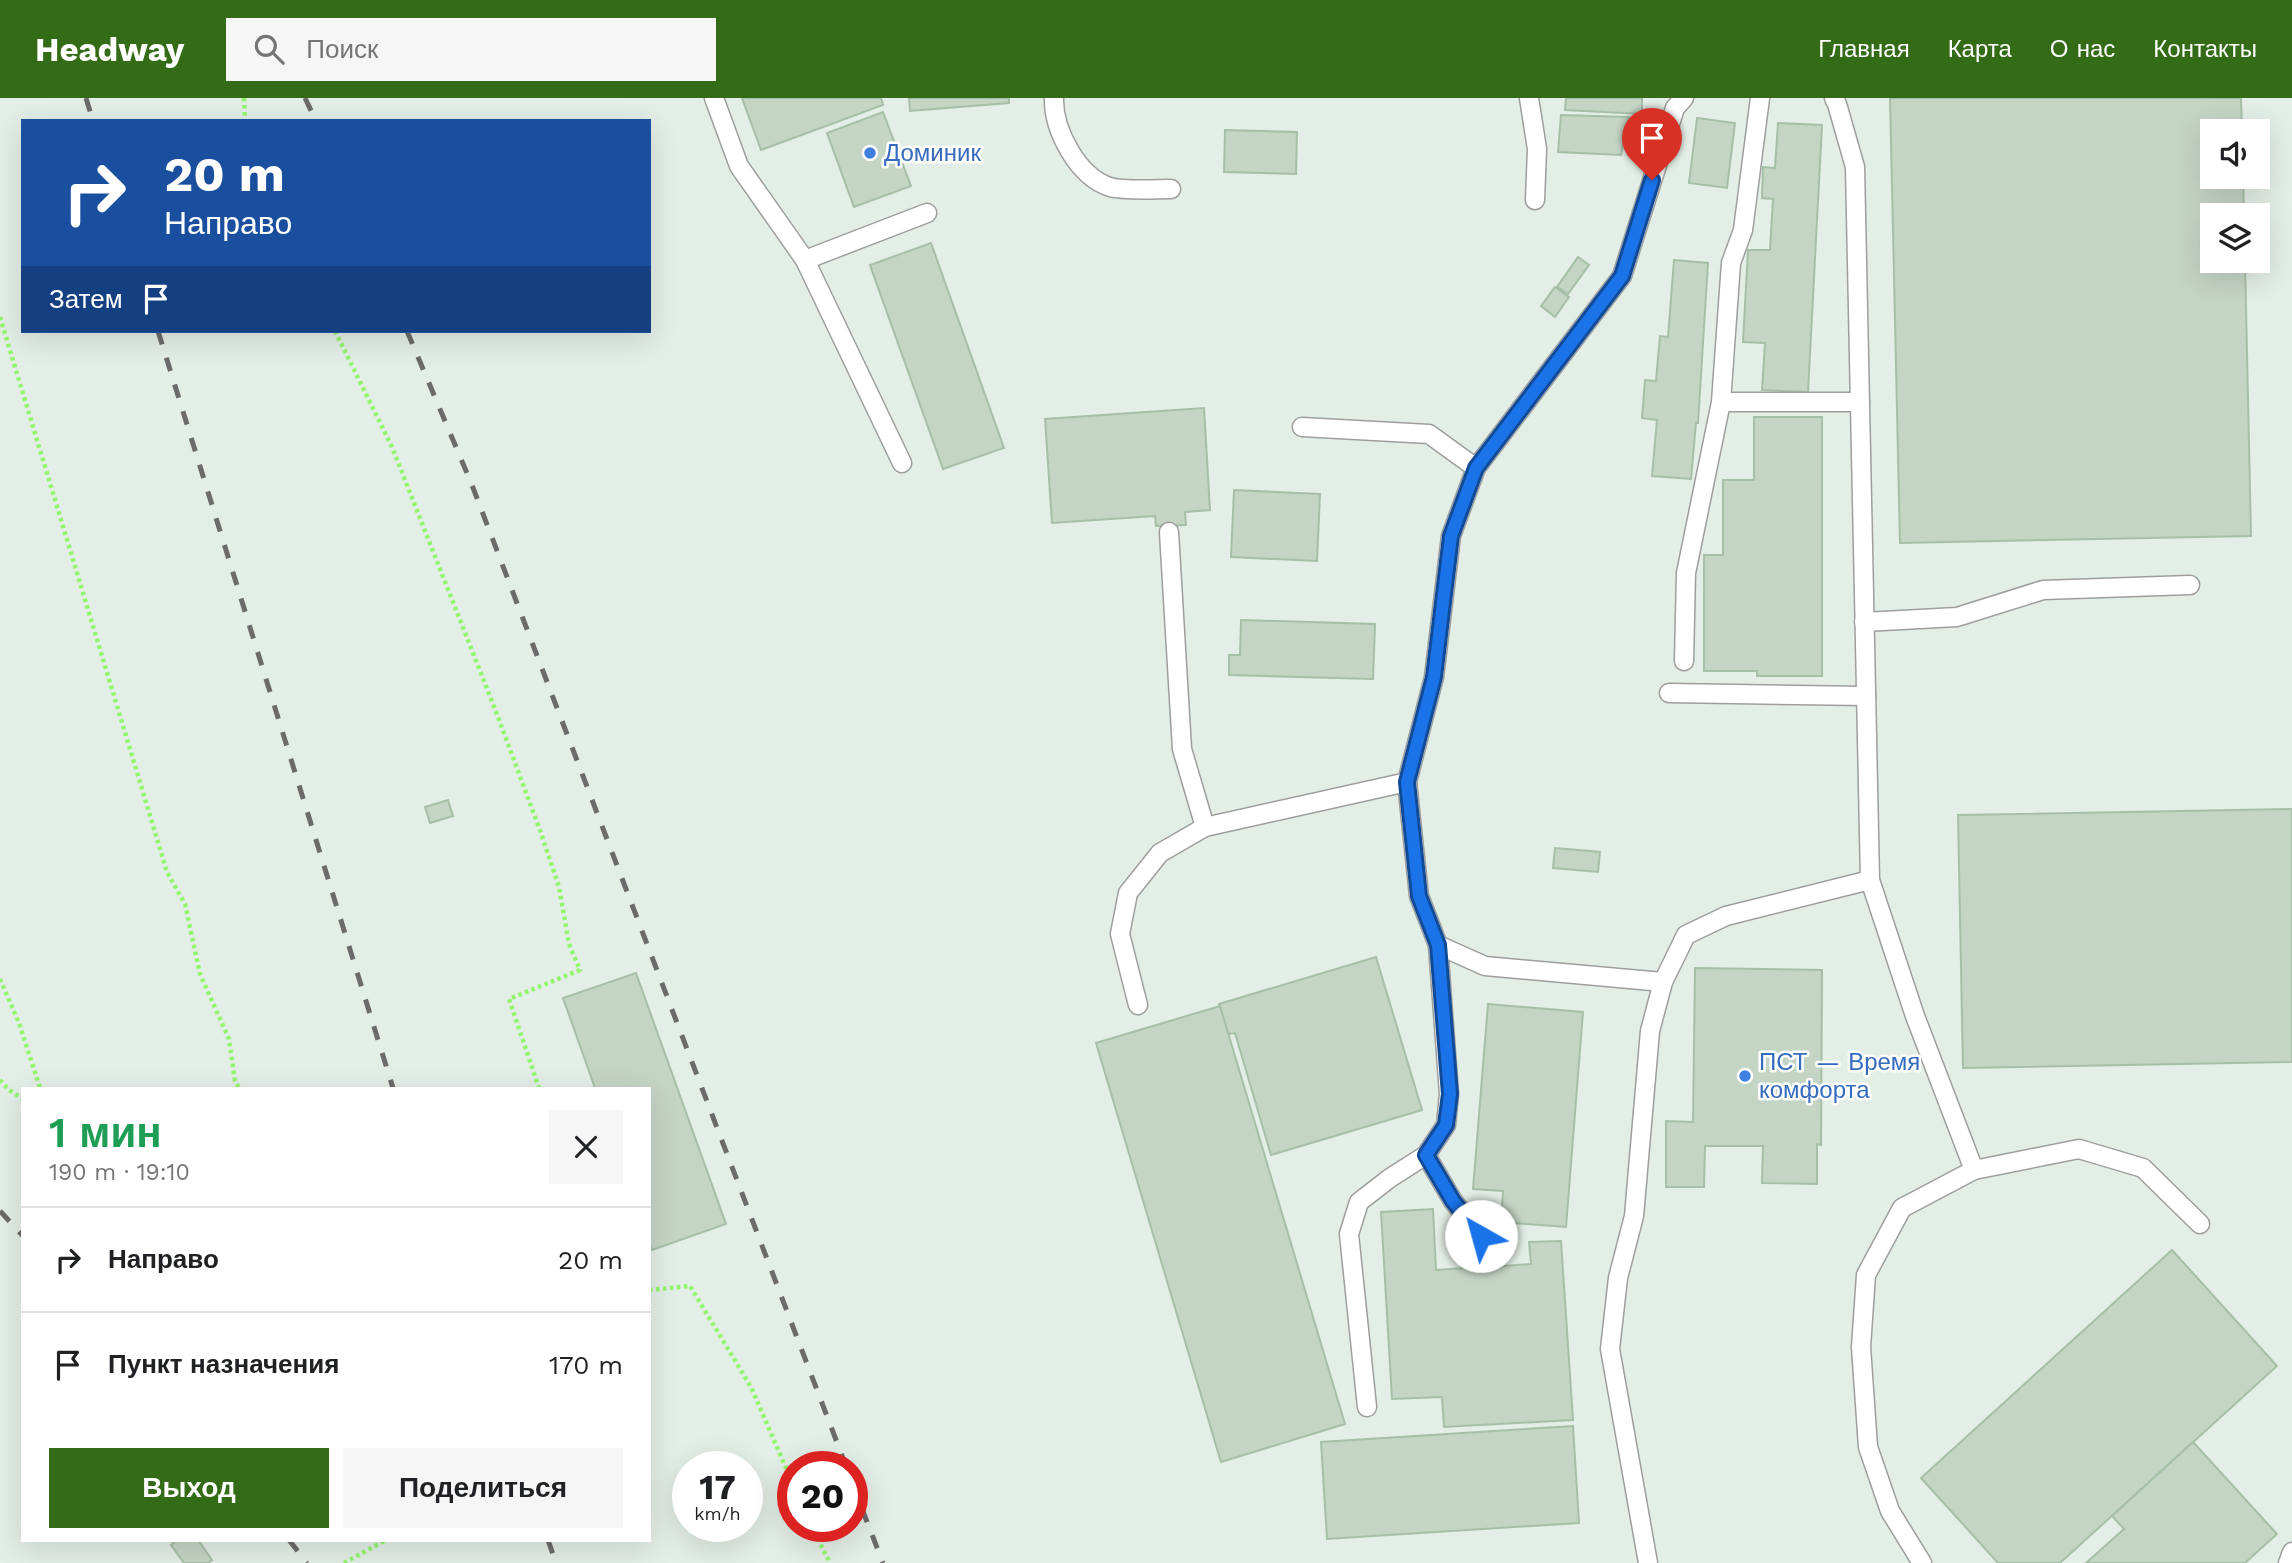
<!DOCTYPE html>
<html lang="ru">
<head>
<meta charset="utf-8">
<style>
  :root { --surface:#fff; --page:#f6f6f6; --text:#202124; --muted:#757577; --line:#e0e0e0; --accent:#346b16 }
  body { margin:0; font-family:"Work Sans",sans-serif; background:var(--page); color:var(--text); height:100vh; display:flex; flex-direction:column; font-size:26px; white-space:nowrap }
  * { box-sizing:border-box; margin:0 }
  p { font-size:23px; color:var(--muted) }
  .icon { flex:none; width:38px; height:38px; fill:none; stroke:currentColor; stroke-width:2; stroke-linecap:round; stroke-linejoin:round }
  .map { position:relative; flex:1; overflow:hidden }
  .panel { position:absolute; left:21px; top:989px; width:630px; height:455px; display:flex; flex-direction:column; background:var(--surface); border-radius:0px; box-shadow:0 7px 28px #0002 }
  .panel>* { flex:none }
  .hud { position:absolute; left:21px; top:21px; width:630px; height:214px; border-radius:0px; box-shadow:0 7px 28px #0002; background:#1a4fa0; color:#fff; overflow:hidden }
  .fabs { position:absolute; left:2200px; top:21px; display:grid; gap:14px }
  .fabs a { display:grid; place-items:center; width:70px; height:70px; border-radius:0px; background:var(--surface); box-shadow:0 7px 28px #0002; font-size:35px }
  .speed { position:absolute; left:672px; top:1353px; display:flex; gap:14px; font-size:35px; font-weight:700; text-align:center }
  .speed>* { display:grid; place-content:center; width:91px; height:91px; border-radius:50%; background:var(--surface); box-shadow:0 7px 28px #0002; line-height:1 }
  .speed small { font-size:18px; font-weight:400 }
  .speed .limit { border:10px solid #d22; background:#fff; color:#111 }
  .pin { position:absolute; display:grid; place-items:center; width:60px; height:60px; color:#fff; margin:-72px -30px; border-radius:50% 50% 50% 0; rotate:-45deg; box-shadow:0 0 7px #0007 }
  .pin .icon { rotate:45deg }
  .me { position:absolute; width:77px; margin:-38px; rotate:322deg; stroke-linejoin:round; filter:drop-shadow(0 0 5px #0008) }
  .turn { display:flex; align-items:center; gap:24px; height:147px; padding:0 28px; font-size:32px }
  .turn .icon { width:91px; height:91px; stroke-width:2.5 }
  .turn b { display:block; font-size:49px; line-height:60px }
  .then { display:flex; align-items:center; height:66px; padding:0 28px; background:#0003; gap:14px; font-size:26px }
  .round { display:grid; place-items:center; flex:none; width:74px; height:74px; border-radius:0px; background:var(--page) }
  .head { display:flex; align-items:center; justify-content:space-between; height:119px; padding:0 28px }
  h1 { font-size:42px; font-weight:600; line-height:52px; color:#1e9e55 }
  .button { display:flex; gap:14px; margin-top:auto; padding:14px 28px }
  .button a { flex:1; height:80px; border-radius:0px; background:var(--accent); color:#fff; font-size:28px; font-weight:600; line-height:80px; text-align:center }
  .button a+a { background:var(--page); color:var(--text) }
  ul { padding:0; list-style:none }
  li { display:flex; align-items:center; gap:21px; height:105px; padding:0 28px; border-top:2px solid var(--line) }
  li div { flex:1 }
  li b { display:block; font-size:26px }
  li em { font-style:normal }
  header { display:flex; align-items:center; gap:42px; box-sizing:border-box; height:98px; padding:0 35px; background:var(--accent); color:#fff }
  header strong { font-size:33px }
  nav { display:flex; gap:38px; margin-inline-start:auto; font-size:24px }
  .search { width:490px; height:63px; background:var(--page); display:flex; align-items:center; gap:18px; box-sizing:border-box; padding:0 24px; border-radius:0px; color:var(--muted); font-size:26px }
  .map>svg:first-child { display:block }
  .building { fill:#c4d4c5; stroke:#a6bfa7; stroke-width:2 }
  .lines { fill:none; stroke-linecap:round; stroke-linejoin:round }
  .lane-casing { stroke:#9e9e9e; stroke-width:21 }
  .path { stroke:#91f66c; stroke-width:4.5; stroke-dasharray:3.5 3.5; stroke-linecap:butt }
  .lane { stroke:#fff; stroke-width:18 }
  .rail { stroke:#6b6b6b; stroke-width:5; stroke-dasharray:14 14; stroke-linecap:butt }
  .route-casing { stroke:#114b97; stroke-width:18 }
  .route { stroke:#1a73e8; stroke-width:12 }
  .shop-dot { fill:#3f7fe0; stroke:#fff; stroke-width:2.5 }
  .labels { text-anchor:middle; stroke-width:5; stroke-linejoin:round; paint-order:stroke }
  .shop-label { font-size:24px; fill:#366cbe; stroke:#fff; text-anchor:start }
</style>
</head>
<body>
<header>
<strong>Headway</strong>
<div class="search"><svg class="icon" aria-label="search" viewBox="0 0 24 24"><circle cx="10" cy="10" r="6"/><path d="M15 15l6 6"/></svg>Поиск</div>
<nav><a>Главная</a><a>Карта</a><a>О нас</a><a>Контакты</a></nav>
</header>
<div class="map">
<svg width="2292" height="1465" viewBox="0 0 2292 1465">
  <rect width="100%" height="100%" fill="#e3eee6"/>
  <g class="building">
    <path d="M 742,0 L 881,0 L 883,7 L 761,52 Z"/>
    <path d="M 909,0 L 1009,0 L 1009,5 L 910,13 Z"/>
    <path d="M 1566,0 L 1642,0 L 1642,16 L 1565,12 Z"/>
    <path d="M 1890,0 L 2241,0 L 2242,33 L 2212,33 L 2212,79 L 2243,79 L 2244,117 L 2212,117 L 2212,163 L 2245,163 L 2251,438 L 1900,445 Z"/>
    <path d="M 883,14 L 911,88 L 854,109 L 827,35 Z"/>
    <path d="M 1561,17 L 1629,19 L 1621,57 L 1558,54 Z"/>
    <path d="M 1697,20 L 1735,25 L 1727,90 L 1689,85 Z"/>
    <path d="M 1778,25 L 1822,27 L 1808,294 L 1762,292 L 1765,245 L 1743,244 L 1748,152 L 1770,152 L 1773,101 L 1762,100 L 1763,69 L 1775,70 Z"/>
    <path d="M 1225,32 L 1297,34 L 1296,76 L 1224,74 Z"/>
    <path d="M 931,145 L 1004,350 L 943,371 L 870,167 Z"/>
    <path d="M 1578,159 L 1589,167 L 1568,196 L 1557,189 Z"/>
    <path d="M 1674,162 L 1708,165 L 1698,325 L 1696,325 L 1691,381 L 1652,378 L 1657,322 L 1642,320 L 1645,282 L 1656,283 L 1660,238 L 1668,239 Z"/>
    <path d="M 1555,189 L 1569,199 L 1555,219 L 1541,208 Z"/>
    <path d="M 1204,310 L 1210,412 L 1185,414 L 1186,427 L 1156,428 L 1155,418 L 1052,425 L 1045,321 Z"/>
    <path d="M 1754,319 L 1822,319 L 1822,578 L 1757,578 L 1757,573 L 1704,573 L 1704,457 L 1723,457 L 1723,382 L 1754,382 Z"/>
    <path d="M 1234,392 L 1320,396 L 1317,463 L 1231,459 Z"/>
    <path d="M 1241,522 L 1375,526 L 1373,581 L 1229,577 L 1229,557 L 1240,557 Z"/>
    <path d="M 448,702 L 453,718 L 430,725 L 425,709 Z"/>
    <path d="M 2292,711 L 2292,964 L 1963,970 L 1958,717 Z"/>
    <path d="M 1555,750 L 1600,754 L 1598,774 L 1553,770 Z"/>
    <path d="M 1376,859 L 1422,1012 L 1271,1057 L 1235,935 L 1228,936 L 1219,906 Z"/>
    <path d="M 1695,870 L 1822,872 L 1821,1047 L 1817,1046 L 1817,1086 L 1762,1085 L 1763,1048 L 1705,1048 L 1704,1089 L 1666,1089 L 1666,1023 L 1693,1024 Z"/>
    <path d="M 636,875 L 726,1126 L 652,1152 L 649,1143 L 649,990 L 595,990 L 563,900 Z"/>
    <path d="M 1488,906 L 1583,914 L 1566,1129 L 1501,1124 L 1503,1093 L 1473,1091 Z"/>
    <path d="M 1220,908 L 1345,1326 L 1221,1364 L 1096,945 Z"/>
    <path d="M 1433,1111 L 1436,1172 L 1465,1170 L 1465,1161 L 1502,1159 L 1503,1168 L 1531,1166 L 1529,1144 L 1561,1143 L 1573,1322 L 1444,1329 L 1442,1299 L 1392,1301 L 1381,1114 Z"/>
    <path d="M 2172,1152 L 2277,1268 L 2060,1465 L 1998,1465 L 1921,1380 Z"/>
    <path d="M 1573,1328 L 1579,1425 L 1327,1441 L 1321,1344 Z"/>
    <path d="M 2193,1344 L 2277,1436 L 2245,1465 L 2086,1465 L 2124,1431 L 2112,1418 Z"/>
    <path d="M 177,1442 L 198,1442 L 212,1462 L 208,1465 L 184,1465 L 171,1447 Z"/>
  </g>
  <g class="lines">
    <g class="lane-casing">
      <g id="lane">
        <path d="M 714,0 L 739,68 L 805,162 L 902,365"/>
        <path d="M 1054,0 C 1053,32 1078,79 1110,89 C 1123,93 1156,91 1171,91"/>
        <path d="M 1529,0 L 1537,51 L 1535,102"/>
        <path d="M 1834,0 L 1837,6 L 1855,69 L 1870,782 L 1915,918 L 1974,1072"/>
        <path d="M 805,162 L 927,115"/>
        <path d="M 1721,304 L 1860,304"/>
        <path d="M 1302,329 L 1429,336 L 1476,370"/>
        <path d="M 1169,434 L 1182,651 L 1205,729"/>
        <path d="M 1864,524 L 1957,519 L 2043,492 L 2190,487"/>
        <path d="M 1684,563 L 1686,475 L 1721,304 L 1731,165 L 1743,132 L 1760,0"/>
        <path d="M 1669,595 L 1866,598"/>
        <path d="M 1663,884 L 1485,868 L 1438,847 L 1419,798 L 1407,684 L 1434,579 L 1451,438 L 1476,370 L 1622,178 L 1675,10 L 1684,0"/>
        <path d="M 1138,907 L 1120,836 L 1128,795 L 1160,755 L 1205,729 L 1407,684"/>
        <path d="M 1426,1057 L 1453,1103 L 1481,1138"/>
        <path d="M 1367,1309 L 1349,1136 L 1359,1104 L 1390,1080 L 1426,1057 L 1446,1027 L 1449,996 L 1438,847"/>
        <path d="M 1648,1465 L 1610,1251 L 1618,1180 L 1634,1118 L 1650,933 L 1663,884 L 1686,837 L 1726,818 L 1870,782"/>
        <path d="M 1922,1465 L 1890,1413 L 1868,1349 L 1861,1249 L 1866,1177 L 1902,1110 L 1974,1072 L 2079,1051 L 2143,1070 L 2200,1126"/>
        <path d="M 2288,1465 L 2292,1454"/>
      </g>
    </g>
    <g class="path">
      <path d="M 244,0 L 245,23"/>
      <path d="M 0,219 L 167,774 L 185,806 L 200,876 L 229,941 L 235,983 L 239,990"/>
      <path d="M 335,233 L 392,349 L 495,611 L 541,735 L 559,789 L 569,846 L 580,872 L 509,901 L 539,990"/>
      <path d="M 0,881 L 19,925 L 40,990"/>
      <path d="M 0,982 L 9,992 L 23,1001"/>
      <path d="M 649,1192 L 690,1188 L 751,1289 L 793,1386"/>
      <path d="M 811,1428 L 830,1465"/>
      <path d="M 344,1465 L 386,1442"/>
    </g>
    <use href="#lane" class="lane"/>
    <g class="rail">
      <path d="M 86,0 L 93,23"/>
      <path d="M 305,0 L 316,23"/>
      <path d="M 158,233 L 393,990"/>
      <path d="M 407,233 L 472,387 L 846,1368"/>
      <path d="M 0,1113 L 23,1138"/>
      <path d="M 852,1385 L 883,1465"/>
      <path d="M 289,1442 L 307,1465"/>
      <path d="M 548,1442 L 556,1465"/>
    </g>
  </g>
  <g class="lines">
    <g class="route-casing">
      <path id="route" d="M 1481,1138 L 1453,1103 L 1426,1057 L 1446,1027 L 1450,996 L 1438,847 L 1419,798 L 1407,684 L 1434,579 L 1451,438 L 1476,370 L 1622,178 L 1652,82"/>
    </g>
    <use href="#route" class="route"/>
  </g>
  <g class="shop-dot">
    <circle cx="870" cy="55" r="7"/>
    <circle cx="1745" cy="978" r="7"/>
  </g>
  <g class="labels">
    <g class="shop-label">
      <text x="884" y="63">Доминик</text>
      <text x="1759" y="972">ПСТ — Время<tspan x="1759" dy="28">комфорта</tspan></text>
    </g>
  </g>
</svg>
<div class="fabs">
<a><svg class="icon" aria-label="sound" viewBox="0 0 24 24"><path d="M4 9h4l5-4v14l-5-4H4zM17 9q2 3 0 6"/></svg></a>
<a><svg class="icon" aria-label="layers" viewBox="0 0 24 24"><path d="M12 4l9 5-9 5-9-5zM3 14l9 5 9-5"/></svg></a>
</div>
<div class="speed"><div>17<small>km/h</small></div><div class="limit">20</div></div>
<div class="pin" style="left:1652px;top:82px;background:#d93025"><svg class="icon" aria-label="arrive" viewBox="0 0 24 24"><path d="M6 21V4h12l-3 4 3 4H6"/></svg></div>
<svg class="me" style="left:1481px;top:1138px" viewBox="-20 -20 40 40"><circle r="19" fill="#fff"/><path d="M0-13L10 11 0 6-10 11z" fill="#1a73e8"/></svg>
<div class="hud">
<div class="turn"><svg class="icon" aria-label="right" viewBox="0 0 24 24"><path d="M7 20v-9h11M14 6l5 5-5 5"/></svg><div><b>20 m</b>Направо</div></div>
<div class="then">Затем<svg class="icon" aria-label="arrive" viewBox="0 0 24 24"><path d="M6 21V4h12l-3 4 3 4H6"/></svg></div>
</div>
<section class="panel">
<div class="head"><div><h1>1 мин</h1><p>190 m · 19:10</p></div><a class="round"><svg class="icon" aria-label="close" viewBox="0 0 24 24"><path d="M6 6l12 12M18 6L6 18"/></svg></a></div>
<ul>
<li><svg class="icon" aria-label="right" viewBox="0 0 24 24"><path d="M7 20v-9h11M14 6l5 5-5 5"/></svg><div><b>Направо</b></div><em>20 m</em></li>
<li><svg class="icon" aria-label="arrive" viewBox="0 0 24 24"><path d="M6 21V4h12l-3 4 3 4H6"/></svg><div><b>Пункт назначения</b></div><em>170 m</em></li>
</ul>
<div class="button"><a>Выход</a><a>Поделиться</a></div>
</section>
</div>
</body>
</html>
